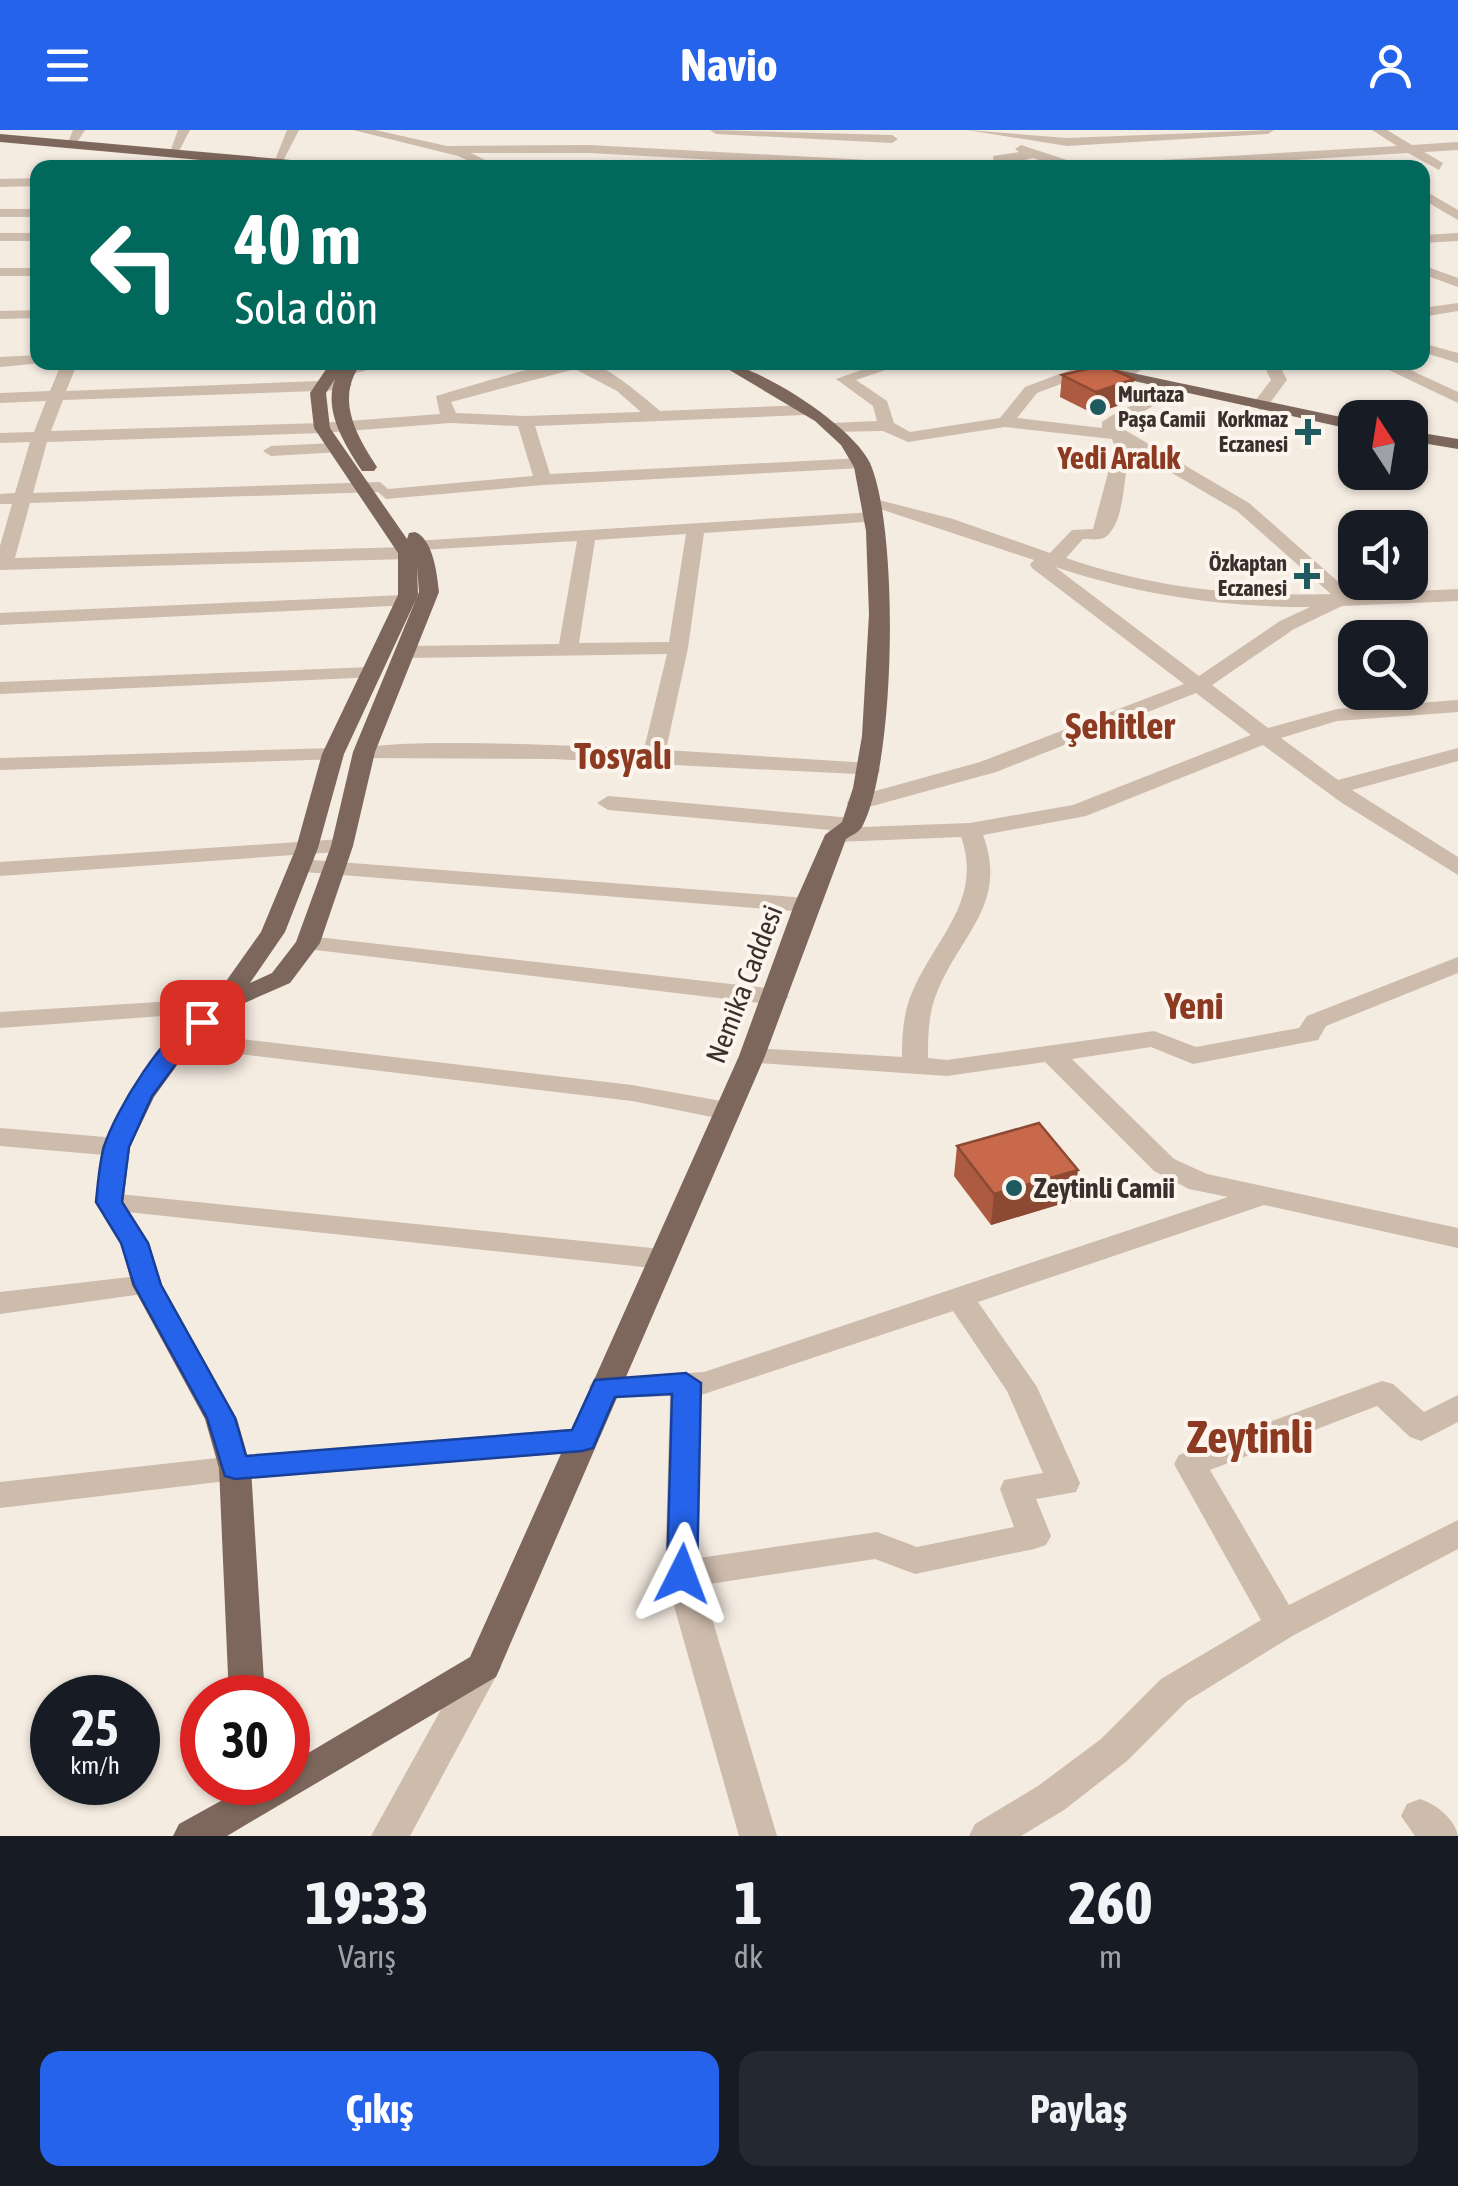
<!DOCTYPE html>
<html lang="tr">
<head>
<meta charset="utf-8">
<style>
  :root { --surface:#171b24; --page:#242831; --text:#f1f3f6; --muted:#9ea1a6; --accent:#2563eb }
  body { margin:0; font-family:"Asap Condensed",sans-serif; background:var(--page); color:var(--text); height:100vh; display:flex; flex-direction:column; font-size:38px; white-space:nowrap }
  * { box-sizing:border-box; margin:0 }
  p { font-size:32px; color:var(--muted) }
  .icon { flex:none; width:55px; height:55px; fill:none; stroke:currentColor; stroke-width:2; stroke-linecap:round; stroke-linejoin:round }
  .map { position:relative; height:1706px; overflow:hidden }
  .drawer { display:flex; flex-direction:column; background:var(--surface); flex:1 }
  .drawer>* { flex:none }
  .top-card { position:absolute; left:30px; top:30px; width:1400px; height:210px; border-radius:20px; box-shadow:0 2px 8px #0004; background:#00695c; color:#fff; overflow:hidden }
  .needle { width:65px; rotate:348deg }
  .fabs { position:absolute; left:1338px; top:270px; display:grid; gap:20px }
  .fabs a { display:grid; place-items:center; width:90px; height:90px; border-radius:20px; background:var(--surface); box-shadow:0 2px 8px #0004; font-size:50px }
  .speed { position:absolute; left:30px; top:1545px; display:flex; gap:20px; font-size:50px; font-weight:700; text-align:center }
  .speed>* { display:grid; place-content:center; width:130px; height:130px; border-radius:50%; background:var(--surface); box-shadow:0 2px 8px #0004; line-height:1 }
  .speed small { font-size:25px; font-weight:400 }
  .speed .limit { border:15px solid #d22; background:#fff; color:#111 }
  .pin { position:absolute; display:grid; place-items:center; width:85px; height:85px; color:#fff; margin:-42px; border-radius:20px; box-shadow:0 5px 15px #0006 }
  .me { position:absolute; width:110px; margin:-55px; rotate:3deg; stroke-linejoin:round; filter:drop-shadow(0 0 8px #0008) }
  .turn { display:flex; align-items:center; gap:35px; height:210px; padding:0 40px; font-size:45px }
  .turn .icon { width:130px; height:130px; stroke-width:2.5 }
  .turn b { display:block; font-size:70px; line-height:85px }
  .eta { display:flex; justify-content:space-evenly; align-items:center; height:170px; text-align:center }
  .eta b { font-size:60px; font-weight:700; line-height:70px }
  .action { display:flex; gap:20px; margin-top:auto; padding:20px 40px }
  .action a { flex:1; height:115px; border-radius:20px; background:var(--accent); color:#fff; font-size:40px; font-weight:700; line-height:115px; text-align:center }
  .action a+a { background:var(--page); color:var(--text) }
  header { display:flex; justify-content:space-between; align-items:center; height:130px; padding:0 40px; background:var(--accent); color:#fff; font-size:45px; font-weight:700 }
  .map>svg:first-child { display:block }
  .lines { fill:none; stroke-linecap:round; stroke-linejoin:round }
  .minor { fill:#cdbbac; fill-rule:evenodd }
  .major { fill:#7d675c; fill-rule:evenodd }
  .wall { fill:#ac5a40 }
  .shaded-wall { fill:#8c4a34 }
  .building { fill:#c8694b; stroke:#8c4a34; stroke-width:2.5 }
  .route { fill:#2563eb; stroke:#184099; stroke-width:2.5 }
  .poi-dot { fill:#1f5a5e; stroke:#fbf5ee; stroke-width:4 }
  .labels { text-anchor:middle; stroke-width:8; stroke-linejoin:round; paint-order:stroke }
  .far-poi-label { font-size:22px; font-weight:bold; fill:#3b302b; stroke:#fbf5ee; text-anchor:end }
  .street-label { font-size:28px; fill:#3b302b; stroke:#fbf5ee }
  .poi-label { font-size:28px; font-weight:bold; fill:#3b302b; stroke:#fbf5ee; text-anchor:start }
  .far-district-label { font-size:32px; font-weight:bold; fill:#8c3b22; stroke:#fbf5ee }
  .district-label { font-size:38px; font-weight:bold; fill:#8c3b22; stroke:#fbf5ee }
  .near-district-label { font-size:45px; font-weight:bold; fill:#8c3b22; stroke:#fbf5ee }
</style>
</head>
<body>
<header><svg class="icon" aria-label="menu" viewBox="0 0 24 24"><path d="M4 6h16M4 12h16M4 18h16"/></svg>Navio<svg class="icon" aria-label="person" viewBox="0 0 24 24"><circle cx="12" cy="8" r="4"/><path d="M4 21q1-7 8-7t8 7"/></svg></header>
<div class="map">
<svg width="1458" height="1706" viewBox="0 0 1458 1706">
  <rect width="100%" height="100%" fill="#f4ebe1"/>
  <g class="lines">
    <g class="minor">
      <path d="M 73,0 L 85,0 L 74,17 L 66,17 Z"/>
      <path d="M 178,0 L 190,0 L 177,25 L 169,25 Z"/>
      <path d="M 287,0 L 299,0 L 281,35 L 273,35 Z"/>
      <path d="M 353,0 L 375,0 L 447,16 L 589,15 L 887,31 L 893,35 L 864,38 L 589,23 L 471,23 L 501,38 L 484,38 L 458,26 Z"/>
      <path d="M 710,0 L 892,5 L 898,9 L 892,13 L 716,4 Z"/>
      <path d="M 967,0 L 1067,8 L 1274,0 L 1268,4 L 1067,16 Z"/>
      <path d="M 1372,0 L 1387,0 L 1412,15 L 1458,12 L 1458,20 L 1424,22 L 1443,33 L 1439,40 L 1408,23 L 1164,38 L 1121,36 L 1127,32 L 1397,16 Z"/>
      <path d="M 1021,15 L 1082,35 L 1084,38 L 1064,38 L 1033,28 L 994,38 L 993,26 L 1019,22 L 1015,19 Z"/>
      <path d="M 38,48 L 38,56 L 0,57 L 0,49 Z"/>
      <path d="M 1422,59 L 1458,80 L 1458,90 L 1422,69 Z"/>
      <rect x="0" y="79" width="38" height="8"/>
      <rect x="0" y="103" width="38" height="8"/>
      <path d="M 1458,103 L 1458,111 L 1422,113 L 1422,105 Z"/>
      <path d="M 1422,135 L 1458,148 L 1458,157 L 1422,144 Z"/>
      <rect x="0" y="138" width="38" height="8"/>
      <path d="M 1458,173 L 1458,181 L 1422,187 L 1422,178 Z"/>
      <path d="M 38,180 L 38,188 L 0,189 L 0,181 Z"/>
      <path d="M 1422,213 L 1458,223 L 1458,233 L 1422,222 Z"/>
      <path d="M 38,225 L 38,232 L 43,233 L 0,237 L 0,227 Z"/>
      <path d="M 62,232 L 78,232 L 66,261 L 344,250 L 352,255 L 344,260 L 63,270 L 51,301 L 322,293 L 440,284 L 436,266 C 464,258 568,224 590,232 C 612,240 640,264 660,281 L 804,275 L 812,280 L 804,285 L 535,296 L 550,344 L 862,328 L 871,333 L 862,338 L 543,355 L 386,369 L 378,362 L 30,373 L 15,428 L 407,417 L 416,423 L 407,429 L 0,440 L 0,416 L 12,374 L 0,374 L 0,364 L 15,363 L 30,312 L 0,313 L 0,303 L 34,302 L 46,271 L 0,273 L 0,263 L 50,261 ZM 575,239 L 617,261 L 641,282 L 525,286 L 456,283 L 451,272 ZM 450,293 L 518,296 L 533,346 L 388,359 L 380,352 L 33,363 L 47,312 L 322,303 Z"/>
      <path d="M 365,232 L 398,232 L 345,246 L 337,241 Z"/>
      <path d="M 747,232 L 783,232 L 737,244 L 729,239 Z"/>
      <path d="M 884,232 L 909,232 L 856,250 L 887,271 L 894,293 L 910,302 L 1000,288 L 1025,257 L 1086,234 L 1094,239 L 1092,242 L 1037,263 L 1017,288 L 1102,298 L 1102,292 L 1111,286 L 1171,255 L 1183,255 L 1185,258 L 1118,296 L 1249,373 L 1352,464 L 1458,459 L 1458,471 L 1342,476 L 1294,499 L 1212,555 L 1268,598 L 1337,579 L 1458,570 L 1458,582 L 1337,591 L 1281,608 L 1338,650 L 1458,618 L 1458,631 L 1352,660 L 1458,727 L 1458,745 L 1342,673 L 1263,615 L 1086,686 L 983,705 C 1009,775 959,805 936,865 C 928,885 928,907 928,928 L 947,930 L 1154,901 L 1196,917 L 1299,898 L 1307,886 L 1458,827 L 1458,843 L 1326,896 L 1318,910 L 1193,934 L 1151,917 L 1072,929 L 1174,1029 L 1207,1044 L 1458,1098 L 1458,1118 L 1264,1075 L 978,1172 L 1037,1257 L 1080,1353 L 1076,1362 L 1036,1369 L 1051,1406 L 1046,1415 L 1034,1419 L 915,1444 L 875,1429 L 702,1455 L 777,1706 L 739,1706 L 665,1444 L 670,1266 L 605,1268 L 594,1265 L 589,1257 L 594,1249 L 704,1242 L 1228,1067 L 1189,1059 L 1154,1041 L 1045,932 L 947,946 L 743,932 L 739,926 L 743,920 L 752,918 L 902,927 C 902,906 903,885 911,865 C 933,810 984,771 961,707 L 836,712 L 825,705 L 830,700 L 608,680 L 597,673 L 608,666 L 852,688 L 860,690 L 862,697 L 970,693 L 1073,675 L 1251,605 L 1196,563 L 996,642 L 858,680 L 850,678 L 847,673 L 850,668 L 980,632 L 1184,554 L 1032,438 L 1030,434 L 1034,430 L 862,373 L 871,368 L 953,389 L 1050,423 L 1072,400 L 1093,399 L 1115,317 L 1112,309 L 1005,297 L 908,312 L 883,301 L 826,302 L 826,294 L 832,293 L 877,291 L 873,276 L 836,249 ZM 1131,319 L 1237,381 L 1331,464 C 1238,467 1154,458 1066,428 L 1083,409 C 1090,409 1101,411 1107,406 C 1127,387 1122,343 1131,319 ZM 1055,437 C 1140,465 1220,477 1310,477 L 1280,491 L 1199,546 ZM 953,1181 L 1007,1261 L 1043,1343 L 1004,1350 L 1000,1359 L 1014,1397 L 917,1417 L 877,1402 L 699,1428 L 701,1265 Z"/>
      <path d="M 1133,232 L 1152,232 L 1128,249 L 1116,249 L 1116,243 Z"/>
      <path d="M 1262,232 L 1278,232 L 1287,250 L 1266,278 L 1260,280 L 1252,275 L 1271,250 Z"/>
      <path d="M 1372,232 L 1393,232 L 1458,262 L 1458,273 Z"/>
      <path d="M 335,313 L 341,314 L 341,322 L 271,326 L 263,321 L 271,316 Z"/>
      <path d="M 874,382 L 883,387 L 880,391 L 704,403 L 688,518 L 666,620 L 869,633 L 877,635 L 880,640 L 877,645 L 553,629 L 364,628 L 353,622 C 371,605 605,617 644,619 L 667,524 L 405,528 L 395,522 L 405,516 L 559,514 L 577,411 L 420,420 L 411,415 L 414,411 ZM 686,404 L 669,512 L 579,513 L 595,410 Z"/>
      <path d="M 404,465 L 414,471 L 411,475 L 0,495 L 0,483 Z"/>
      <path d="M 370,537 L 380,543 L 377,547 L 0,564 L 0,552 Z"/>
      <path d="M 333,618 L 344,624 L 341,629 L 0,640 L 0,628 Z"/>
      <path d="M 342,709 L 350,711 L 353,716 L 350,721 L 0,746 L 0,732 Z"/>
      <path d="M 300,729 L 806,768 L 818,775 L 806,782 L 292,741 L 288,736 L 292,731 Z"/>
      <path d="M 308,806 L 776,859 L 789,867 L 776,875 L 299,818 L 296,813 L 299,808 Z"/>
      <path d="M 221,868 L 230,871 L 234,876 L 230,881 L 0,898 L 0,882 Z"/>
      <path d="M 182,902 L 632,955 L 727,972 L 740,981 L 727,990 L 632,971 L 173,916 L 169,910 Z"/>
      <path d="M 0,998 L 116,1008 L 130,1017 L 116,1026 L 0,1016 Z"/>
      <path d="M 109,1063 L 662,1119 L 672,1122 L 677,1129 L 672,1136 L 662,1139 L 99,1079 L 95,1072 L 99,1065 Z"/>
      <path d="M 147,1145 L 157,1148 L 162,1155 L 157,1162 L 0,1184 L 0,1162 Z"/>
      <path d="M 1382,1251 L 1393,1254 L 1424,1282 L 1458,1265 L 1458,1292 L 1421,1311 L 1410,1307 L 1377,1276 L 1210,1340 L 1289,1475 L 1458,1390 L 1458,1419 L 1294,1505 L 1187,1571 L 1127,1631 L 1064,1680 L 1021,1706 L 969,1706 L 975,1694 L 1038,1656 L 1101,1609 L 1161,1549 L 1261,1490 L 1174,1334 L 1179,1325 Z"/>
      <path d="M 582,1298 L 593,1301 L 598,1310 L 593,1319 L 582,1322 L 235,1350 L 0,1378 L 0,1352 L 235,1326 Z"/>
      <path d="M 483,1522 L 496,1527 L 501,1537 L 410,1706 L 371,1706 L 470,1527 Z"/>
      <path d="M 1420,1669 C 1437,1675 1454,1688 1458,1706 L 1415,1706 L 1401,1686 L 1407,1674 Z"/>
    </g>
    <g class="major">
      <path d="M 0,4 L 336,34 L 342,38 L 289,38 L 0,12 Z"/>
      <path d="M 331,232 L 362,232 C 335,268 355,303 377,337 L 374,341 L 362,341 C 345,315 323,281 335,249 L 326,263 L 330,298 L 407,409 L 409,403 L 415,402 C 433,409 437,443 439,462 L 375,622 L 353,716 L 320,813 L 290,853 L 231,879 L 191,916 L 154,967 L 130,1017 L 123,1072 L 149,1113 L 162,1155 L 237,1289 L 251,1338 L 265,1568 L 229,1568 L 219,1338 L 205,1289 L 132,1155 L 121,1113 L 95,1072 L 102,1017 L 128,965 L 173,904 L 212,871 L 261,802 L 296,718 L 322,624 L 398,465 L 398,423 L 314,298 L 310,263 ZM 417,436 L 419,462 L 353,622 L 331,716 L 296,812 L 272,843 L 250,853 L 285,802 L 318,718 L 344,624 L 418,465 Z"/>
      <path d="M 716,232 C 755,232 853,296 870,333 C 899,399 896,630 863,695 C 860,702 852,705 846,709 L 765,926 L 496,1547 L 227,1706 L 173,1706 L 179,1694 L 255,1652 L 288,1652 L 288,1635 L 470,1527 L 739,926 L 794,775 L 825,705 L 842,692 L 853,658 L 862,606 L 869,484 L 866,401 L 854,337 L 841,315 L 815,291 Z"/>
      <path d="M 1048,232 L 1080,232 L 1355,290 L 1355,300 Z"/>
      <path d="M 1410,301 L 1458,309 L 1458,319 L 1410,311 Z"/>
    </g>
  </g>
  <g class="wall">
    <path d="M 1062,245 L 1131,271 L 1094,284 L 1060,267 Z"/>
    <path d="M 957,1016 L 1074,1070 L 991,1095 L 954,1046 Z"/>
  </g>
  <g class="shaded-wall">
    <path d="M 1134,249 L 1131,271 L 1094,284 L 1096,262 Z"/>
    <path d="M 1078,1040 L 1074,1070 L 991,1095 L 994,1064 Z"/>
  </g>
  <g class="building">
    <path d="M 1103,235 L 1134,249 L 1096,262 L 1062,245 Z"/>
    <path d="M 1039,993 L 1078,1040 L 994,1064 L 957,1016 Z"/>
  </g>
  <path class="route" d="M 202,885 L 213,892 L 190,915 L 152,966 L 129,1017 L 122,1072 L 148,1113 L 161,1155 L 235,1288 L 246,1326 L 572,1300 L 595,1250 L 686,1243 L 701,1253 L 697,1444 L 693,1453 L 682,1457 L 671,1453 L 667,1444 L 672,1264 L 615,1267 L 593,1318 L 582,1321 L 235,1349 L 225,1346 L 207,1288 L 134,1155 L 121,1113 L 96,1072 C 98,1054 99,1034 104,1017 C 114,983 167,894 202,885 Z"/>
  <g class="poi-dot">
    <circle cx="1098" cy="277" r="10"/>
    <path d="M1303 287h10v10h10v10h-10v10h-10v-10h-10v-10h10z"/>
    <path d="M1302 431h10v10h10v10h-10v10h-10v-10h-10v-10h10z"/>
    <circle cx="1014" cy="1058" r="10"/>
  </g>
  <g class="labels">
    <g class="far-poi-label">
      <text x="1118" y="272" text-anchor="start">Murtaza<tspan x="1118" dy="25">Paşa Camii</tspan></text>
      <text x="1288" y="297">Korkmaz<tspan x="1288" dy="25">Eczanesi</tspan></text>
      <text x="1287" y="441">Özkaptan<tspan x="1287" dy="25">Eczanesi</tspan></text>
    </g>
    <g class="street-label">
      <text transform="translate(744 854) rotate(-69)" y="10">Nemika Caddesi</text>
    </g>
    <g class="poi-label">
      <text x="1034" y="1068">Zeytinli Camii</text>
    </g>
    <g class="far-district-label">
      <text x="1119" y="339">Yedi Aralık</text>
    </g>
    <g class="district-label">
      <text x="1120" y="609">Şehitler</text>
      <text x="623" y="639">Tosyalı</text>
      <text x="1194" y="889">Yeni</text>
    </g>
    <g class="near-district-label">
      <text x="1250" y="1323">Zeytinli</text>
    </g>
  </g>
</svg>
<div class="fabs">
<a><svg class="needle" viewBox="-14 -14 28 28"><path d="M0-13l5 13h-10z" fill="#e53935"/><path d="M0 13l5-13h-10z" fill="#9ea1a6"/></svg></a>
<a><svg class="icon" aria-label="sound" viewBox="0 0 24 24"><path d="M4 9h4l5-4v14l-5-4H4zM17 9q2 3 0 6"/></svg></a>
<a><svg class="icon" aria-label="search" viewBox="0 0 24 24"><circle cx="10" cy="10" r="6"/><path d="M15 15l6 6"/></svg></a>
</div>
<div class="speed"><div>25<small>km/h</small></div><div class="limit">30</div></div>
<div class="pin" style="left:202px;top:892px;background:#d93025"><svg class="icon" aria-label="arrive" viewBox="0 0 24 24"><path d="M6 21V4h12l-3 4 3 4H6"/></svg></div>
<svg class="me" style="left:682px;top:1444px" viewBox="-20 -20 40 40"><path d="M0-17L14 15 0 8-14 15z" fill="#2563eb" stroke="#fff" stroke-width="4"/></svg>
<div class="top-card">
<div class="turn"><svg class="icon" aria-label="left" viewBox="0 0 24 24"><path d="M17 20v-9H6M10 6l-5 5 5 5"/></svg><div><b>40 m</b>Sola dön</div></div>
</div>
</div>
<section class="drawer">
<div class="eta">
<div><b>19:33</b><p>Varış</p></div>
<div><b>1</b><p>dk</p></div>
<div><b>260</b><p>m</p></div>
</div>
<div class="action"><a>Çıkış</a><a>Paylaş</a></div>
</section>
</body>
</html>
